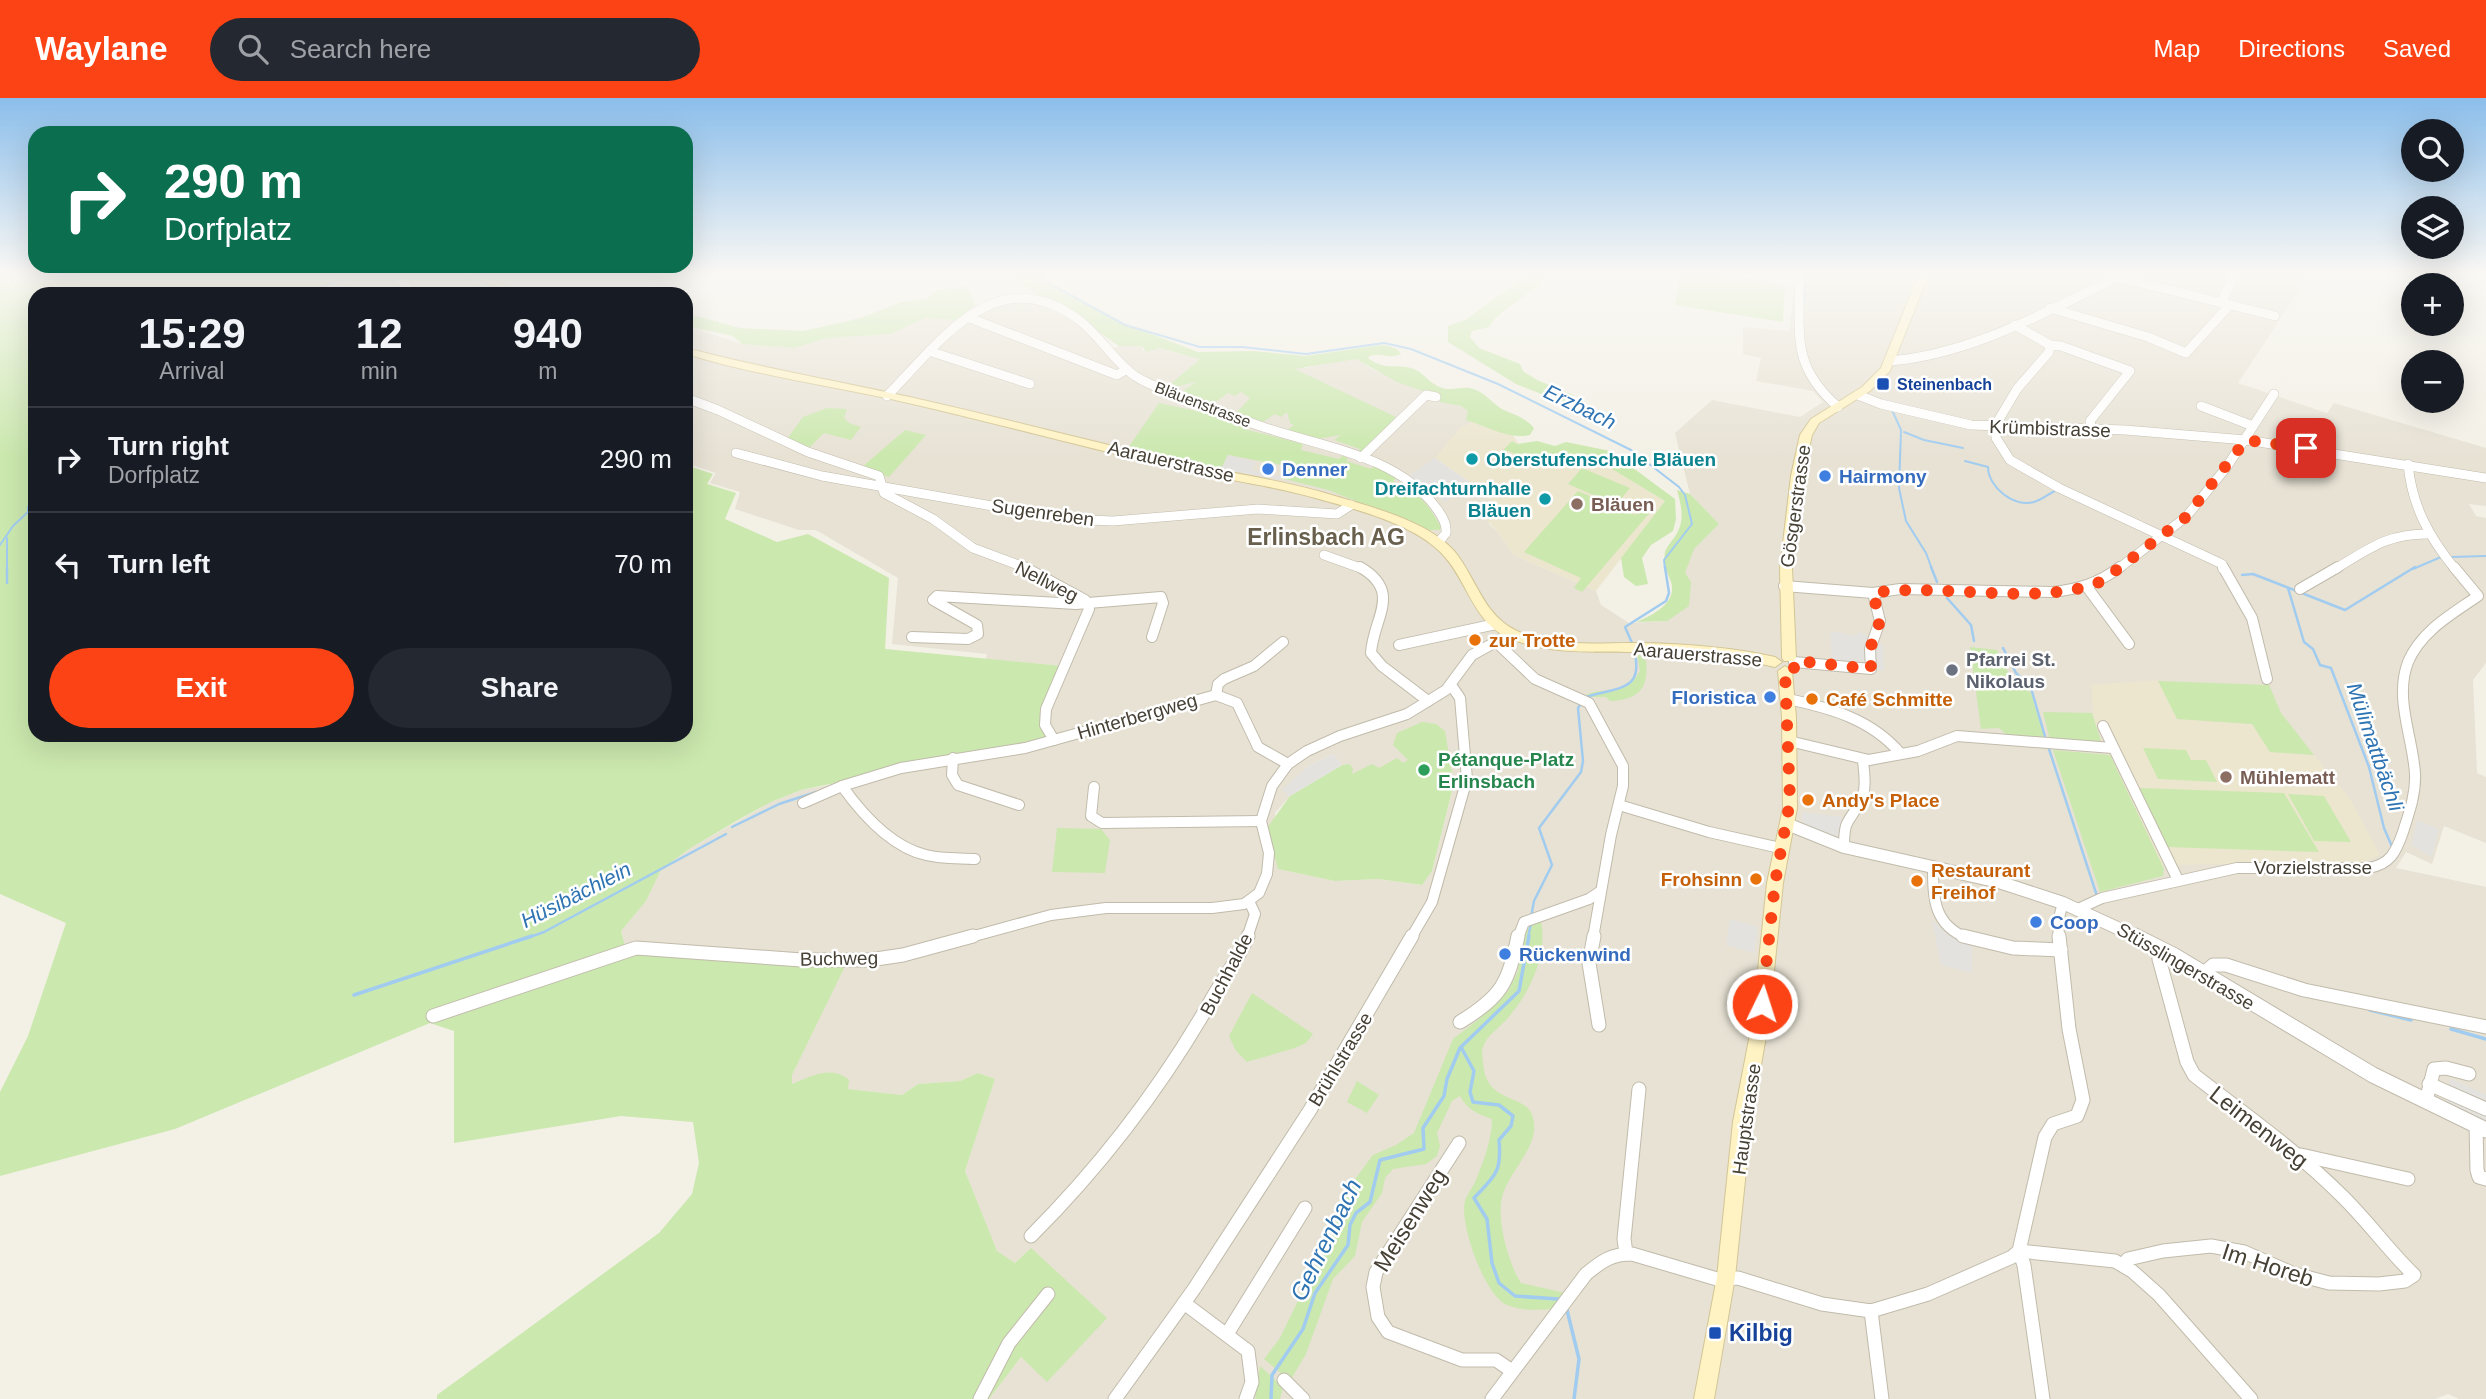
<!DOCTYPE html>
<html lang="en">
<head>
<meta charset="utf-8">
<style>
  :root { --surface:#171b24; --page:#242831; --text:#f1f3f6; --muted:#9ea1a6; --line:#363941; --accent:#fb4315 }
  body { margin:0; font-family:Helvetica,sans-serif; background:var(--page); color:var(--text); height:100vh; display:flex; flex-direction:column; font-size:26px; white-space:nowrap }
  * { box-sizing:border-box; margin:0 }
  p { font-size:23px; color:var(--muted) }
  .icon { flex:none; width:38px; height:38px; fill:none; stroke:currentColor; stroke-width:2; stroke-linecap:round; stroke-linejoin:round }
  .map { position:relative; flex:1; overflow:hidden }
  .sheet { position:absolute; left:28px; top:189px; width:665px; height:455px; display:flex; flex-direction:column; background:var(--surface); border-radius:21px; box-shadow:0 7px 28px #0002 }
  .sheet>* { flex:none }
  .top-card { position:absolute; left:28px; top:28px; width:665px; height:147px; border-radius:21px; box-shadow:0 7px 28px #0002; background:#0b6e4f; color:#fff; overflow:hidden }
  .fabs { position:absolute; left:2401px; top:21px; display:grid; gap:14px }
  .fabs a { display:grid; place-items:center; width:63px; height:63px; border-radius:50%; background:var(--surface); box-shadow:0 7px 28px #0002; font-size:35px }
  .pin { position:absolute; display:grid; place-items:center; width:60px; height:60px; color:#fff; margin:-30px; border-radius:14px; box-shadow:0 4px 10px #0006 }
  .me { position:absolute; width:77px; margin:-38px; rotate:4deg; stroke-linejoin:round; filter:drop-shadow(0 0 5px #0008) }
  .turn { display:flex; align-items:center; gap:24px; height:147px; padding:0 21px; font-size:32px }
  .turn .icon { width:91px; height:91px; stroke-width:2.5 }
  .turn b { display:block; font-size:49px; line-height:60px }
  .eta { display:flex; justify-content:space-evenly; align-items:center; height:119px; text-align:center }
  .eta b { font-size:42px; font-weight:800; line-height:49px }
  .cta { display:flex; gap:14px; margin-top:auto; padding:14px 21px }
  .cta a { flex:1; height:80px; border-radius:42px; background:var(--accent); color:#fff; font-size:28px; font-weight:800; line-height:80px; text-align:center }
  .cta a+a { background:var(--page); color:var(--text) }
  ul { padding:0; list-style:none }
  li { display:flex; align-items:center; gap:21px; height:105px; padding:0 21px; border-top:2px solid var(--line) }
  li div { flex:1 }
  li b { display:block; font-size:26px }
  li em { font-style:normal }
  header { display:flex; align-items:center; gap:42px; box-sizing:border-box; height:98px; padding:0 35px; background:var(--accent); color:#fff }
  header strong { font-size:33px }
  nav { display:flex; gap:38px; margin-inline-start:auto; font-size:24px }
  .search { width:490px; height:63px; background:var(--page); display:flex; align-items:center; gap:18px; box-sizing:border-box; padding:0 24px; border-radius:38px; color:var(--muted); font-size:26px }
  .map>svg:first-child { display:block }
  .residential { fill:#e7e2d4; fill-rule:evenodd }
  .education { fill:#ece6cf }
  .green { fill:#cbe8ae }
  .parking { fill:#e4e2de }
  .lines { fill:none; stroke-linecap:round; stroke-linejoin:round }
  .stream-far2 { stroke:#a1ccf0; stroke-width:2 }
  .stream-far1 { stroke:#a1ccf0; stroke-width:2.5 }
  .stream { stroke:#a1ccf0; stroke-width:3.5 }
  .minor-far2-casing { stroke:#c1bbab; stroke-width:10 }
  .minor-far1-casing { stroke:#c1bbab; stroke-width:12 }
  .minor-casing { stroke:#c1bbab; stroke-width:15 }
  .tertiary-far1-casing { stroke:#c1bbab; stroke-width:14 }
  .tertiary-casing { stroke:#c1bbab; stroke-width:17 }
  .secondary-casing { stroke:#d3c595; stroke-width:2 }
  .minor-far2 { stroke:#fff; stroke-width:9 }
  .minor-far1 { stroke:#fff; stroke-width:10 }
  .minor { stroke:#fff; stroke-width:13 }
  .tertiary-far1 { stroke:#fff; stroke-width:12 }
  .tertiary { stroke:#fff; stroke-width:15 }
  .secondary { fill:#fff3c4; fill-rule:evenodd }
  .route { stroke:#fb4315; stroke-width:12; stroke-dasharray:0 21.6 }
  .transit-dot { fill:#1a4fb4; stroke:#fff; stroke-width:2.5 }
  .culture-dot { fill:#0f9aa8; stroke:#fff; stroke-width:2.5 }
  .shop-dot { fill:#3f7fe0; stroke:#fff; stroke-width:2.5 }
  .education-dot { fill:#8d6e63; stroke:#fff; stroke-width:2.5 }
  .food-dot { fill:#e8710a; stroke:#fff; stroke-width:2.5 }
  .worship-dot { fill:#6b7280; stroke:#fff; stroke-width:2.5 }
  .leisure-dot { fill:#2e9e5b; stroke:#fff; stroke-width:2.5 }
  .labels { text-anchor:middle; stroke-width:5; stroke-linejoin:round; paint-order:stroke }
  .far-transit-label { font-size:16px; font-weight:bold; fill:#164399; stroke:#fff; text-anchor:start }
  .far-street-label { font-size:16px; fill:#464035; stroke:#fff }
  .street-label { font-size:19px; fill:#464035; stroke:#fff }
  .culture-label { font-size:19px; font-weight:bold; fill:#0d838f; stroke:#fff; text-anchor:start }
  .shop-label { font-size:19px; font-weight:bold; fill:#366cbe; stroke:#fff; text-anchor:start }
  .education-label { font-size:19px; font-weight:bold; fill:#785e54; stroke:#fff; text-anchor:start }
  .food-label { font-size:19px; font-weight:bold; fill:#c56008; stroke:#fff; text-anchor:start }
  .worship-label { font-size:19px; font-weight:bold; fill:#5b616d; stroke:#fff; text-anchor:start }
  .leisure-label { font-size:19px; font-weight:bold; fill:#27864d; stroke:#fff; text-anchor:start }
  .water-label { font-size:21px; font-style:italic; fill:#2e73b2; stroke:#fff }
  .quarter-label { font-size:23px; font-weight:bold; fill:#685f4c; stroke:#fff }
  .near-street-label { font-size:23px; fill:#464035; stroke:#fff }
  .near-transit-label { font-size:23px; font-weight:bold; fill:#164399; stroke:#fff; text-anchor:start }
  .near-water-label { font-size:24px; font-style:italic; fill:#2e73b2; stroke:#fff }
</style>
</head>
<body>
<header>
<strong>Waylane</strong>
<div class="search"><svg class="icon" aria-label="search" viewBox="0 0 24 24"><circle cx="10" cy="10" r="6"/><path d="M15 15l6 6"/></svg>Search here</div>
<nav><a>Map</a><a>Directions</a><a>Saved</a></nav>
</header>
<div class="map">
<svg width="2486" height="1301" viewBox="0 0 2486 1301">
  <rect width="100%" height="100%" fill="#f3f0e6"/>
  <g class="residential">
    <path d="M 365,176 L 465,176 L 476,185 L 504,196 L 321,195 Z"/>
    <path d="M 1727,176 L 2310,176 L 2238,285 L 2327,315 L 2334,305 L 2486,350 L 2486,408 L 2469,406 L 2476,418 L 2486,420 L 2486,565 L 2473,582 L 2477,675 L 2486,679 L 2486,745 L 2444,728 L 2432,766 L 2406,754 L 2396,770 L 2486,789 L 2486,1301 L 2459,1301 L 2448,1296 L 2435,1301 L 989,1301 L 1021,1259 L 1048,1283 L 1031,1150 L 1015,1165 L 997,1154 L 965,1073 L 995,981 L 978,975 L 960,983 L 918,986 L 902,997 L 848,991 L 830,974 L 792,986 L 792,977 L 845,866 L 626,851 L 621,832 L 646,803 L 661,772 L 689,751 L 771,704 L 801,692 L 841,685 L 1040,627 L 1063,568 L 986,561 L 987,556 L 892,546 L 898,480 L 816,432 L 799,432 L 735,411 L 740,394 L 710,385 L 716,375 L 686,365 L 686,228 L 742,246 L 794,250 L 828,240 L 891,236 L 925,220 L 956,222 L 975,207 L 1035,204 L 1084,229 L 1105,254 L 1119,248 L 1135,247 L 1142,248 L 1143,253 L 1159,250 L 1179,256 L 1280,270 L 1307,270 L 1337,262 L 1356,261 L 1374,272 L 1441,299 L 1440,303 L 1461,308 L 1469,313 L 1472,324 L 1460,331 L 1435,361 L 1471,385 L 1477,395 L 1492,402 L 1489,426 L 1498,434 L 1514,457 L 1596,493 L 1601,507 L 1629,525 L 1667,523 L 1693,451 L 1719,426 L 1690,396 L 1675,335 L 1712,302 L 1800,319 L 1823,304 L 1813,293 L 1756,283 L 1761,260 L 1743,256 L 1743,229 L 1789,233 L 1795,187 ZM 904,332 L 926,338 L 862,369 L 897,340 ZM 1333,656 L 1342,667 L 1349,666 L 1350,677 L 1379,670 L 1453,690 L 1432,773 L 1421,787 L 1378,781 L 1335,783 L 1278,771 L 1275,715 L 1290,698 L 1283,692 L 1308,668 ZM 1252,895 L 1306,945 L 1247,964 Z"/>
  </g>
  <g class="education">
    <path d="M 1472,324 L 1513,337 L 1525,356 L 1602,365 L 1665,403 L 1596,493 L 1514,457 L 1498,434 L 1484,419 L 1491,402 L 1477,395 L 1471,385 L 1435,360 L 1460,330 Z"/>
    <path d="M 2158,582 L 2177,621 L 2252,626 L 2270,654 L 2314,657 L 2350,701 L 2380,757 L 2363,764 L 2162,767 L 2094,624 L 2091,587 Z"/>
  </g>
  <g class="green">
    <path d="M 0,176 L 322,176 L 329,184 L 318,196 L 35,196 L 35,637 L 686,637 L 686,367 L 713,376 L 707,386 L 736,395 L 725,421 L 777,444 L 808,436 L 889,480 L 885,551 L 1063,568 L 1044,606 L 1049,641 L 801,692 L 771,704 L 738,722 L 689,751 L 661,772 L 646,803 L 621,833 L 626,851 L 846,866 L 792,977 L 792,986 C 812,978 832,967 849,982 L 848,991 L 902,997 L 918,986 L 960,983 L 978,975 L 995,981 L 965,1073 L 997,1153 L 1015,1165 L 1031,1150 L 1107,1220 L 1047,1284 L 1021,1259 L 989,1301 L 437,1301 L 437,1297 L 659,1135 L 692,1096 L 699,1065 L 693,1024 L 621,1018 L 454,1045 L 454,933 L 430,925 L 175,1031 L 0,1078 L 0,994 L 28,938 L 66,825 L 0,796 Z"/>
    <path d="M 1008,176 L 1035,176 L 1123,225 L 1198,254 L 1253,253 L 1305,258 L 1381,247 C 1389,248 1397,249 1401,256 C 1390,262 1380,253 1368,259 L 1369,261 C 1386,272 1393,266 1411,270 C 1423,273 1429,286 1442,290 C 1452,293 1460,289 1469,290 C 1486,293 1492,307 1506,313 C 1518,318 1525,320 1534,330 L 1530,337 C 1508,342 1487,328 1466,322 L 1468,313 L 1461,308 L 1440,304 L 1440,299 L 1397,284 L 1356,261 L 1295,271 L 1396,319 L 1362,354 L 1358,355 L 1360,351 L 1334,342 L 1341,337 L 1316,341 L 1287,332 L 1294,327 L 1290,325 L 1287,314 L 1281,319 L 1275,316 L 1263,324 L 1236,315 L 1250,300 L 1241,294 L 1235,298 L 1228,295 L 1211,307 L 1187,298 L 1184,292 L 1196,284 L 1171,290 L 1168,288 L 1200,261 L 1159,250 L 1146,254 L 1142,248 L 1119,248 L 1064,210 L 1043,201 L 1017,182 L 1010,180 Z"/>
    <path d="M 1527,176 L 1548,176 C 1533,198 1499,210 1489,229 L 1472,233 L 1470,239 L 1479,250 L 1520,266 L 1523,273 L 1537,282 L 1573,297 L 1567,306 L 1516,286 L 1448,244 L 1448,228 L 1467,221 Z"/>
    <path d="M 1680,176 L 1701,176 L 1785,188 L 1783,224 L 1675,207 Z"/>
    <path d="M 968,188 L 975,207 L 956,222 L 925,220 L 891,236 L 828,240 L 794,250 L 742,246 L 733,238 L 686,228 L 686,215 L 740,230 L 804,233 L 861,220 L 901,204 L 926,201 L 937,192 Z"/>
    <path d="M 1159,305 L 1201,314 L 1204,311 L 1222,319 L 1221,322 L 1246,328 L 1244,331 L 1303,346 L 1301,352 L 1339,361 L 1342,358 L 1348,360 L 1346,363 L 1371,371 L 1374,368 L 1397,380 L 1393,383 C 1419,395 1427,404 1441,429 L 1440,432 L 1429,432 L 1328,392 L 1281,380 L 1287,368 L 1228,357 L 1221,371 L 1128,350 Z"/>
    <path d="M 827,310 L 847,311 L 844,320 L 849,325 L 861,329 L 851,342 L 824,335 L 810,349 L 787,341 L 803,319 Z"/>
    <path d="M 905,332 L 926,337 L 889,379 L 861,370 Z"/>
    <path d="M 1512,343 L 1517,346 L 1537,343 L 1555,348 L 1566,344 L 1610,353 L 1675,401 L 1676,421 L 1673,433 L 1651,447 L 1642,460 L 1648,486 L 1636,488 L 1624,479 L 1621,460 L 1665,403 L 1602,365 L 1546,366 L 1525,355 L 1518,357 L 1509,353 L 1497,358 Z"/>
    <path d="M 1582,370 L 1630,390 L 1616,407 L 1568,386 Z"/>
    <path d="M 1677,392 L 1690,396 L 1719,426 L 1694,451 L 1685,475 L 1691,484 L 1689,508 L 1667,523 L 1636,524 C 1653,517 1680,504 1670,481 C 1667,474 1663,463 1665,454 C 1667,448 1674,441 1677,435 C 1685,422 1681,406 1677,392 Z"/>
    <path d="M 1578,393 L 1635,417 L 1648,402 L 1654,404 L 1649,410 L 1652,412 L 1582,494 L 1574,490 L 1581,480 L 1524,454 Z"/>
    <path d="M 1970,549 L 1997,552 L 2009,576 L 2031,595 L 2045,642 L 2009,639 L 1999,630 L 1981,631 Z"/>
    <path d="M 1637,555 L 1646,563 C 1649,591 1638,602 1610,603 L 1606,599 L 1583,599 C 1602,585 1623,604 1640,573 Z"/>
    <path d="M 2158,583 L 2269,587 L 2281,615 L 2314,657 L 2270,654 L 2252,626 L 2177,621 Z"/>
    <path d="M 2043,614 L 2092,615 L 2101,643 L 2050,642 Z"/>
    <path d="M 1422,624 L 1436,626 L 1445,633 L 1452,675 L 1445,679 L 1453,689 L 1432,773 L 1422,787 L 1378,781 L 1335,783 L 1278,771 L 1267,730 L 1290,698 L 1342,667 L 1349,666 L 1353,670 L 1352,676 L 1372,666 L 1379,670 L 1397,660 L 1403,665 L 1408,662 L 1393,647 L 1397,635 Z"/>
    <path d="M 2143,650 L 2186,652 L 2191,662 L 2206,662 L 2217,684 L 2158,681 Z"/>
    <path d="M 2053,652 L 2110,657 L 2164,771 L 2163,778 L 2100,794 Z"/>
    <path d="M 2139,690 L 2284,695 L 2319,754 L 2167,749 Z"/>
    <path d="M 2288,696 L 2324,698 L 2351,744 L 2314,743 Z"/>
    <path d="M 1057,730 L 1101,731 L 1110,742 L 1105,775 L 1052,774 Z"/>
    <path d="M 1541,823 C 1548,858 1529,896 1507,921 C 1499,930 1487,937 1483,949 C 1481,954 1483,960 1483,965 C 1486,1008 1527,994 1533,1020 C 1540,1047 1513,1069 1504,1093 C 1494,1116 1508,1165 1521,1185 L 1565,1195 L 1553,1211 C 1537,1212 1519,1213 1505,1206 C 1484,1195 1459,1125 1465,1103 C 1467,1097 1472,1090 1475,1084 C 1483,1065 1492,1042 1492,1021 C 1478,1016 1467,1012 1460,998 L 1452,1003 L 1437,1035 L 1440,1048 L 1437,1058 L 1426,1066 L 1393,1071 L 1385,1080 L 1382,1095 L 1362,1124 L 1355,1158 L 1333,1181 L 1306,1256 L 1290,1283 L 1264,1261 L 1280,1240 L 1305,1188 L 1329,1146 L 1350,1088 L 1373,1057 L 1396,1047 L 1414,1035 L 1453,941 L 1479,921 L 1508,893 L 1518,873 L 1522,839 L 1530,828 Z"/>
    <path d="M 1252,895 L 1313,936 L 1306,945 L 1295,950 L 1247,964 L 1236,953 L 1229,938 Z"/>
    <path d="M 1357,983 L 1379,997 L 1367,1015 L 1347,1004 Z"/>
    <path d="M 1260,1268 L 1283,1289 L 1280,1301 L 1255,1301 Z"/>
  </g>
  <g class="parking">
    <path d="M 1228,357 L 1256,364 L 1252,372 L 1282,378 L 1280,382 L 1221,371 Z"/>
    <path d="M 1435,360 L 1471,385 L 1445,404 L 1409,378 Z"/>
    <path d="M 1830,533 L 1857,538 L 1858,533 L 1883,547 L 1884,573 L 1832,564 Z"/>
    <path d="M 1333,656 L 1342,667 L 1290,698 L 1282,692 L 1308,668 Z"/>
    <path d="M 1802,714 L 1842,719 L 1839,743 L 1811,731 L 1802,723 Z"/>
    <path d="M 2417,722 L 2439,731 L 2432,759 L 2411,747 Z"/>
    <path d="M 1730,821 L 1758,829 L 1754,855 L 1726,847 Z"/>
    <path d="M 1932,822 L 1949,837 L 1972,844 L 1972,875 L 1941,867 Z"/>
    <path d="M 2450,980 L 2486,997 L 2486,1024 L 2446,1005 Z"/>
  </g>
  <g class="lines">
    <g class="stream-far2">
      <path d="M 1032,176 L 1125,227 L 1200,249 L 1242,249 L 1306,256 L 1384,245 L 1411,251 L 1498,286 L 1631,352 L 1679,389 L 1685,397 L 1692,426 L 1664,462 L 1665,471"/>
      <path d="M 1805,176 L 1805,189"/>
      <path d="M 298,196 L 361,176"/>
      <path d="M 1804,204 L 1805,192"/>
      <path d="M 1892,312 L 1901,332 L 1899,390 L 1906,423 L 1926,455 L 1932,471"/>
      <path d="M 1904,334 L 1924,342 L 1963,350"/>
      <path d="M 1965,363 L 1988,369 C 1988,389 2014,410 2034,404 C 2042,402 2048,396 2055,393"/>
      <path d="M 7,440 L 7,471"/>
      <path d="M 0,447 L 13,428 L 28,414 L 28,409 L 35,401"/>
      <path d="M 2451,459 L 2486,458"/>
      <path d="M 2413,471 L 2441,459"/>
    </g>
    <g class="stream-far1">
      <path d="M 7,469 L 7,485"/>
      <path d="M 1931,469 L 1937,484"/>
      <path d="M 2242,477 L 2253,476 L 2345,512 L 2415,469"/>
      <path d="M 2288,490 L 2304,544 L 2313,551 L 2320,567 L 2331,570 L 2369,669 L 2384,730 L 2393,751"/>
      <path d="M 1947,500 L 1971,527 L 1974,543"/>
      <path d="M 1632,545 L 1625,529 L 1666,503 L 1669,495 L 1665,469"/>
      <path d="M 2003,550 L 2016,575 L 2031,590 L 2046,642"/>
      <path d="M 1586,599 C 1617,589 1645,594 1634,552"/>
      <path d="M 2048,648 L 2097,798"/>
      <path d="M 732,729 L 779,706 L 816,694"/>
      <path d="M 1531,819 L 1534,803 L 1552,767 L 1539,730 L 1581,674 L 1583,663 L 1578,610 L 1582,604"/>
      <path d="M 527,840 L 544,834 L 726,736"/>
      <path d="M 1528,840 L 1531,825"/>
    </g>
    <g class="stream">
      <path d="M 1529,838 L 1519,893 L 1461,949 L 1474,973 L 1470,994 L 1473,1004 L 1499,1007 L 1513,1018 L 1511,1028 L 1499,1042 C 1502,1074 1495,1078 1474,1100 L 1487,1121 L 1492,1165 L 1499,1185 L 1515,1198 L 1558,1201"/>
      <path d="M 354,897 L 532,838"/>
      <path d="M 2370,912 L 2411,922"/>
      <path d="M 2451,931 L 2486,941"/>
      <path d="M 1567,1212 L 1579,1261 L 1574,1301"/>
      <path d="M 1271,1301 L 1272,1277 L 1303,1231 L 1315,1195 L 1348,1147 L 1350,1127 L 1356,1115 L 1370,1104 L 1380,1062 L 1424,1051 L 1423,1030 L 1444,998 L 1447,981 L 1460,950"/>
    </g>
    <g class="minor-far2-casing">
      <g id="minor-far2">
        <path d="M 396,176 L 412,196"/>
        <path d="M 1744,176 L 1800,184"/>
        <path d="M 1799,176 C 1801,235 1789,266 1838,309"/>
        <path d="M 2117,179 L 2275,218"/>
        <path d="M 2221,205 L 2235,176"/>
        <path d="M 2050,210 L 2148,239 L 2186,255 L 2226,211 L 2227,206"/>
        <path d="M 967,219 L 1117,277 L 1127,271"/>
        <path d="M 2015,227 L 2050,247 L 2061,248 L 2130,273 L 2090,323 L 2092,331"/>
        <path d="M 2050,247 L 2049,254 L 2017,291 L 1995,328 L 1996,340 L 2010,362 L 2059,390 L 2222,466 L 2223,471"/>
        <path d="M 932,254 L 1030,286"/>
        <path d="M 1890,263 C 1974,256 2050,211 2125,176"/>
        <path d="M 1858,297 L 1881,306 L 1971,327 L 2125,332 L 2246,342 L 2486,380"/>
        <path d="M 887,298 C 940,244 996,160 1079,222 C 1100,238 1114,263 1135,278 C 1150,288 1168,293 1184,299 C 1210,309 1236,320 1263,329 C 1322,349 1398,357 1437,411 C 1443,419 1447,426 1446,435 L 1438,445"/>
        <path d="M 686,300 L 718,312 L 808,354 L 879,378 L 884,395 L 933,421 L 973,450 L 1029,471"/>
        <path d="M 2201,308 L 2253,328"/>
        <path d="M 736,355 L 822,378 L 1066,421 L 1113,423 L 1258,411 L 1337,416 L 1351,407"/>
        <path d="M 1361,360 L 1426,297 L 1436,299"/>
        <path d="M 2408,366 C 2412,408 2429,439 2455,471"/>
        <path d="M 1324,457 L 1363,471"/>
        <path d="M 2118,471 L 2186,419 L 2226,370 L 2274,296"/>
        <path d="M 2335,471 C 2369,451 2386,436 2427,436"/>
      </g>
    </g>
    <g class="minor-far1-casing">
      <g id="minor-far1">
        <path d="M 1024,469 L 1085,502 L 1089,511 L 1046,611 L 1045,627 L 1054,642"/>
        <path d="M 1360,469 C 1403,494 1373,520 1371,555 L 1382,568 L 1428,603"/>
        <path d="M 2223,469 L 2252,520 L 2267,581"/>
        <path d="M 1784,488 L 1873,495 L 1900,491 L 2053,494 C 2079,491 2099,485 2120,469"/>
        <path d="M 2087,489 L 2129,546"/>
        <path d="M 2300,491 L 2338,469"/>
        <path d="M 912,539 L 968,541 L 978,536 L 977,527 L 933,502 L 937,498 L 1076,506 L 1161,499 L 1163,505 L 1152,539"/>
        <path d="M 1496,544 L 1535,581 L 1589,605 L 1623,668 L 1623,688 L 1611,737 L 1593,840"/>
        <path d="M 1399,547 L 1496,526"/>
        <path d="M 1794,564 L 1871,571 L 1870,551 L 1880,523 L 1873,495"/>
        <path d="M 1216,597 L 1218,586 L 1224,581 L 1254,568 L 1283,544"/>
        <path d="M 1788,601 C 1830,610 1871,621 1900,655"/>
        <path d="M 2103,628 L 2178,782"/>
        <path d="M 1789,643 L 1869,662 L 1918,653 L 1957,638 L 2113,650"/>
        <path d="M 953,660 L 952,677 L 958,687 L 1019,707"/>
        <path d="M 842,688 C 862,716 891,749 926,757 C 941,761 959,760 975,761"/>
        <path d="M 1094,689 L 1091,718 L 1102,725 L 1261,723"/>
        <path d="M 803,705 L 842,688 L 901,670 L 1025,650 L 1216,597 L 1237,605 L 1258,649 L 1288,666"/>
        <path d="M 1619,707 L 1709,734 L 1780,750"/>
        <path d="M 1844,749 C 1844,719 1849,726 1861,702 C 1867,690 1864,675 1863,662"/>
        <path d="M 1933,769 C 1933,801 1934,827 1967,840"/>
        <path d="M 2078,811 L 2102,800 L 2237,770 L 2368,770 C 2390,767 2396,754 2403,734 C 2409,715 2416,696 2415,676 C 2413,639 2394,601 2408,564 C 2421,533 2452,516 2478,498 L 2454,469"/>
        <path d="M 967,840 L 1051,817 L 1106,810 L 1212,810 L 1244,806 L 1259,795 L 1267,776 L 1269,755 L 1261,723 L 1272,688 L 1288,666 L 1307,653 L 1340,638 L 1407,616 L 1446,592 L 1472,557 L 1510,536"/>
        <path d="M 1247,840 L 1255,816 L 1249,803"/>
        <path d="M 1411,840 L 1432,804 L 1467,681 L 1460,600 L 1451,587"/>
        <path d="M 1518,840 L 1524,824 L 1589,801 L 1601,793"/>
        <path d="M 2059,840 L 2058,823 L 2063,805"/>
      </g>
    </g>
    <g class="minor-casing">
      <g id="minor">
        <path d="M 1594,838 L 1589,865 L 1599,927"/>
        <path d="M 1963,838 L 2013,850 L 2061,852"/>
        <path d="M 2203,876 L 2213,867 L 2226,867 L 2304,892 L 2486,929"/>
        <path d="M 433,918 L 636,850 L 802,862 L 869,862 L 903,857 L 973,838"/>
        <path d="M 1460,924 C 1502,898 1508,886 1518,838"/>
        <path d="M 2429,986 L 2486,1011"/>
        <path d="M 2426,1003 L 2434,971 L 2446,970 L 2469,976"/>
        <path d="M 2476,1027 L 2477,1072 L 2479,1079 L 2486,1081"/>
        <path d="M 1459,1045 L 1376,1174 L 1373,1189 L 1378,1219 L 1388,1234 L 1462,1262 L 1496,1262 L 1512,1273"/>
        <path d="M 2301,1057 L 2408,1081"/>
        <path d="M 1031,1138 C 1103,1066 1163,987 1213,899 C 1225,878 1239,860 1248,838"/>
        <path d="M 1626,1155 L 1624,1141 L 1639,991"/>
        <path d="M 2123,1167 L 2128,1161 L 2163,1153 L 2211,1148 L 2244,1154 L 2294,1176 L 2329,1185 L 2379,1186 L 2405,1183 L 2414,1177 C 2388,1152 2367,1122 2341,1097 C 2296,1052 2244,1016 2194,977 L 2187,964 L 2159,861 L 2161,851"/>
        <path d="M 1184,1205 L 1248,1253 L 1252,1284 L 1246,1301"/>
        <path d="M 1871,1213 L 1882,1301"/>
        <path d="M 1227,1236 L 1305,1110"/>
        <path d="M 1284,1282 L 1303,1301"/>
        <path d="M 980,1301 L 1009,1245 L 1048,1196"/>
        <path d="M 1115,1301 L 1194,1191 L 1310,1012 L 1412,838"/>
        <path d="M 1492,1301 L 1586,1176 C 1602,1163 1611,1156 1632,1156 L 1717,1181 L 1738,1180 L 1822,1206 L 1871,1213 L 1928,1196 L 2012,1159 L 2019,1153 L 2045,1039 L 2053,1026 L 2077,1018 L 2083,1002 L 2069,931 L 2059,838"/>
        <path d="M 2043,1301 L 2024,1167 L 2019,1153 L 2115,1163 L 2132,1173 L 2159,1197 L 2251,1301"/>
      </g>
    </g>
    <g class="tertiary-far1-casing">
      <path id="tertiary-far1" d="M 1787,726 L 1844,749 L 1999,784 L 2063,805 L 2139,840"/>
    </g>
    <g class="tertiary-casing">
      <path id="tertiary" d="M 2135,838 L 2173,857 L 2373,977 L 2486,1032"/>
    </g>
    <g class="secondary-casing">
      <g id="secondary">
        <path d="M 469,176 L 481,176 L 521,196 L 508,196 Z"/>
        <path d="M 1919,176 L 1929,176 L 1890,273 L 1870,293 L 1819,325 L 1812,337 L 1803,378 L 1792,470 L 1796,560 L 1794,563 L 1784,563 L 1782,560 L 1780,470 L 1791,378 L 1800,337 L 1811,321 L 1862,289 L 1881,270 Z"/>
        <path d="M 686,250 C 761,270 838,283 914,300 C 1003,320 1092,344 1181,364 C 1232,376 1285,382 1335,398 C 1372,409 1430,424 1455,454 C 1476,480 1483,516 1515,532 C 1552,551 1602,544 1642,545 C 1687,546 1731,549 1775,559 L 1782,564 L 1775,569 C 1729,558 1683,555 1636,554 C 1594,553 1548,557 1509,540 C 1474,525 1468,485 1445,459 C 1418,427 1358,412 1319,401 C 1274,388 1227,382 1182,372 C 1083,349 985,322 886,300 C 819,286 752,276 686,256 Z"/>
        <path d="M 1785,568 L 1792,573 L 1796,619 L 1797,710 L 1783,785 L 1769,921 L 1751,1024 L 1735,1179 L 1714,1301 L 1694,1301 L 1717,1179 L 1733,1024 L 1753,921 L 1767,785 L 1783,710 L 1782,619 L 1778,573 Z"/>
      </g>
    </g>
    <use href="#minor-far2" class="minor-far2"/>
    <use href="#minor-far1" class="minor-far1"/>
    <use href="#minor" class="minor"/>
    <use href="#tertiary-far1" class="tertiary-far1"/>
    <use href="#tertiary" class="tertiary"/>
    <use href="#secondary" class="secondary"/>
  </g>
  <linearGradient id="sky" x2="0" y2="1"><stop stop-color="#8bbeeb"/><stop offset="0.49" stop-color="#faf8f4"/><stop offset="1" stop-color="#faf8f4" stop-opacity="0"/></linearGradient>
  <rect width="2486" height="358" fill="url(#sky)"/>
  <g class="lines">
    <path class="route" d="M 1762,906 L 1775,785 L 1790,703 L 1785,573 L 1794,571 L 1794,564 L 1799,563 L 1871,571 L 1870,551 L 1880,523 L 1873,495 C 1943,484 2039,510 2102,483 L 2186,419 L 2246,342 L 2306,350"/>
  </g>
  <g class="transit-dot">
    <rect x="1876" y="279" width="14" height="14" rx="3.5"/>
    <rect x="1708" y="1228" width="14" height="14" rx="3.5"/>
  </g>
  <g class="culture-dot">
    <circle cx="1472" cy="361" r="7"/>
    <circle cx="1545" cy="401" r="7"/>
  </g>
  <g class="shop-dot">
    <circle cx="1268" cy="371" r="7"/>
    <circle cx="1825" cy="378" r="7"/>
    <circle cx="1770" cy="599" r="7"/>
    <circle cx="2036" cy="824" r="7"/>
    <circle cx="1505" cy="856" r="7"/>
  </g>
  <g class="education-dot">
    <circle cx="1577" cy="406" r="7"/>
    <circle cx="2226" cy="679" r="7"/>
  </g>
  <g class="food-dot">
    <circle cx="1475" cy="542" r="7"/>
    <circle cx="1812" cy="601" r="7"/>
    <circle cx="1808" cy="702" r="7"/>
    <circle cx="1756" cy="781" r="7"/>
    <circle cx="1917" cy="783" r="7"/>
  </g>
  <circle class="worship-dot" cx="1952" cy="572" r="7"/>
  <circle class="leisure-dot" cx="1424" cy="672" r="7"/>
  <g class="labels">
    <g class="far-transit-label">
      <text x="1897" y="292">Steinenbach</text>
    </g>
    <g class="far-street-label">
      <text transform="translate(1203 306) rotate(21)" y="6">Bläuenstrasse</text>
    </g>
    <g class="street-label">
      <text transform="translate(2050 330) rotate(2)" y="7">Krümbistrasse</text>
      <text transform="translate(1171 363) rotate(13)" y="7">Aarauerstrasse</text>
      <text transform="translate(1795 408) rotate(-82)" y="7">Gösgerstrasse</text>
      <text transform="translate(1043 414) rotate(8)" y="7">Sugenreben</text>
      <text transform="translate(1047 483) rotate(27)" y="7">Nellweg</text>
      <text transform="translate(1698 556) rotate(5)" y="7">Aarauerstrasse</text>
      <text transform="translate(1137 618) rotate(-16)" y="7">Hinterbergweg</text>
      <text x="2313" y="776">Vorzielstrasse</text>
      <text transform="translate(839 860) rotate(-1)" y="7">Buchweg</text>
      <text transform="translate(2186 868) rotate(30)" y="7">Stüsslingerstrasse</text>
      <text transform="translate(1226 876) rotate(-62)" y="7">Buchhalde</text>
      <text transform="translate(1340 961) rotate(-59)" y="7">Brühlstrasse</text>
      <text transform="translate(1746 1021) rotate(-82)" y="7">Hauptstrasse</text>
    </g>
    <g class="culture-label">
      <text x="1486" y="368">Oberstufenschule Bläuen</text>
      <text x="1531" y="397" text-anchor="end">Dreifachturnhalle<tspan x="1531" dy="22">Bläuen</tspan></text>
    </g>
    <g class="shop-label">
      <text x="1282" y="378">Denner</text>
      <text x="1839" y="385">Hairmony</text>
      <text x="1756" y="606" text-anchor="end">Floristica</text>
      <text x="2050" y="831">Coop</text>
      <text x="1519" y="863">Rückenwind</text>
    </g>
    <g class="education-label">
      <text x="1591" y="413">Bläuen</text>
      <text x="2240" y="686">Mühlematt</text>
    </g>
    <g class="food-label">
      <text x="1489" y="549">zur Trotte</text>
      <text x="1826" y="608">Café Schmitte</text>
      <text x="1822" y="709">Andy's Place</text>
      <text x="1931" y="779">Restaurant<tspan x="1931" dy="22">Freihof</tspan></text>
      <text x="1742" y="788" text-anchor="end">Frohsinn</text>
    </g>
    <g class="worship-label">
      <text x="1966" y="568">Pfarrei St.<tspan x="1966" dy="22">Nikolaus</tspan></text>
    </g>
    <g class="leisure-label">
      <text x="1438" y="668">Pétanque-Platz<tspan x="1438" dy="22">Erlinsbach</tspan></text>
    </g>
    <g class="water-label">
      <text transform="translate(1580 309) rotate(26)" y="7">Erzbach</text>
      <text transform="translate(2375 649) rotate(71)" y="7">Mülimattbächli</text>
      <text transform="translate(576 797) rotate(-27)" y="7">Hüsibächlein</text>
    </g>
    <g class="quarter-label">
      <text x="1326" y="447">Erlinsbach AG</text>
    </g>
    <g class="near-street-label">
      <text transform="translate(2259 1029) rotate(38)" y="8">Leimenweg</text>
      <text transform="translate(1410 1122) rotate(-58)" y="8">Meisenweg</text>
      <text transform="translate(2268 1167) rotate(18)" y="8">Im Horeb</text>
    </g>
    <g class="near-transit-label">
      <text x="1729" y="1243">Kilbig</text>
    </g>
    <g class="near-water-label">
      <text transform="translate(1326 1142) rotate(-64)" y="8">Gehrenbach</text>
    </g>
  </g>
</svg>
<div class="fabs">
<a><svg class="icon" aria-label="search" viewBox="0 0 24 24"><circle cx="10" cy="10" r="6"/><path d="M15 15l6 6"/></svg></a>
<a><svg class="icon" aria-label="layers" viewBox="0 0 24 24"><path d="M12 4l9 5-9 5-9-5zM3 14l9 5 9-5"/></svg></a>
<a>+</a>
<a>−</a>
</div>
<div class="pin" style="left:2306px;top:350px;background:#d93025"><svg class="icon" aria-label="arrive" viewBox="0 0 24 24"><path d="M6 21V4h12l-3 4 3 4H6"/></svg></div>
<svg class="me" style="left:1762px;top:906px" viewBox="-20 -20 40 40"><circle r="17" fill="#fb4315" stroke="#fff" stroke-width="3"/><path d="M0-11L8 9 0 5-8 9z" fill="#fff"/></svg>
<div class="top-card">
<div class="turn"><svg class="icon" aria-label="right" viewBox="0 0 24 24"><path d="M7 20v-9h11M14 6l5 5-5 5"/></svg><div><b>290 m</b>Dorfplatz</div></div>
</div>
<section class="sheet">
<div class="eta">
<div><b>15:29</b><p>Arrival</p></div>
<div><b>12</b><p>min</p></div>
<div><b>940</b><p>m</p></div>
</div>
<ul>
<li><svg class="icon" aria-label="right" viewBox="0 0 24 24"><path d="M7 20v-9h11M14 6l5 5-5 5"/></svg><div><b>Turn right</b><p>Dorfplatz</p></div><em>290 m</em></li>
<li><svg class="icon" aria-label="left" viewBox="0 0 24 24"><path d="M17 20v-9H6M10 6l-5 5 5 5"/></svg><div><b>Turn left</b></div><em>70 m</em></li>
</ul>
<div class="cta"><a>Exit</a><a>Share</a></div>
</section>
</div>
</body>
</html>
